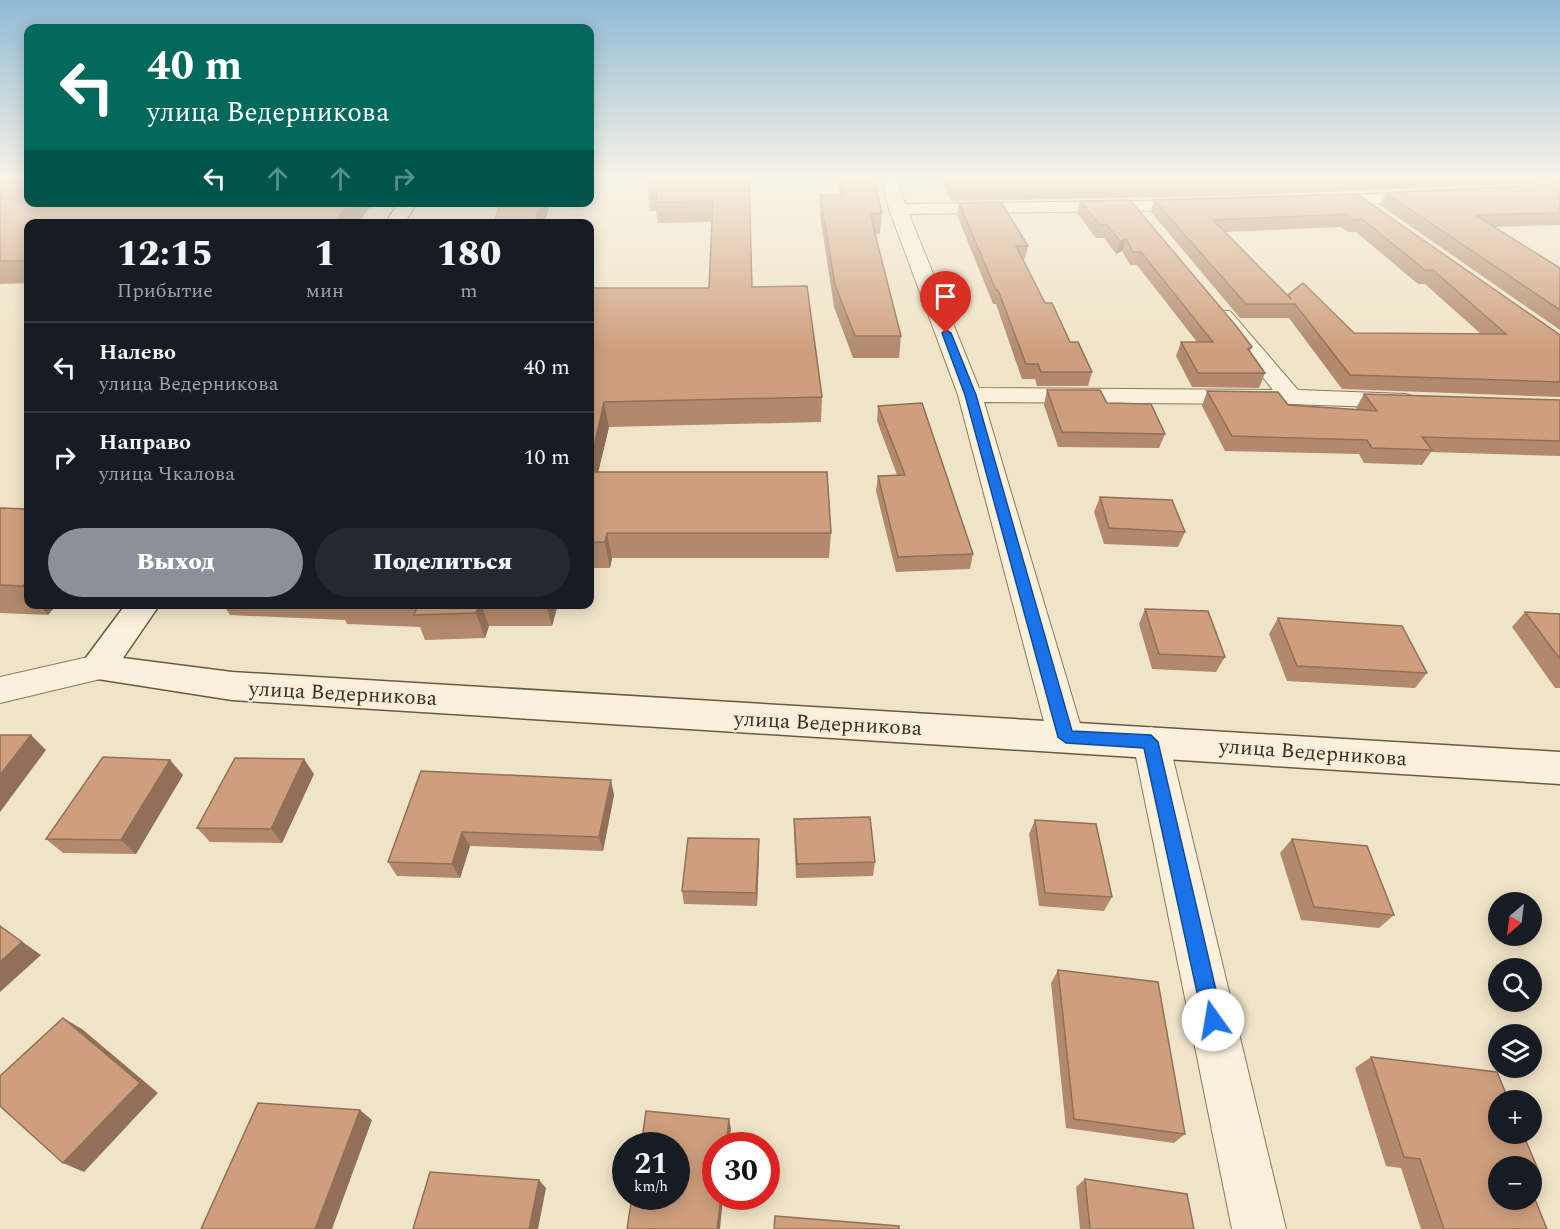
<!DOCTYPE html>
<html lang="ru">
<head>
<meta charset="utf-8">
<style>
  :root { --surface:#171b24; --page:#242831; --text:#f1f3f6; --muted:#9ea1a6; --line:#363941; --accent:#8c9099 }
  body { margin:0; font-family:Spectral,serif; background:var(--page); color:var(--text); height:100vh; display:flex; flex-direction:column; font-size:22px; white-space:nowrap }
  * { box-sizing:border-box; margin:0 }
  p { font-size:20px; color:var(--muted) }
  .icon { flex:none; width:33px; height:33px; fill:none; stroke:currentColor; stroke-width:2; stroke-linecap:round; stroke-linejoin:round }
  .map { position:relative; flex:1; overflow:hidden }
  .details { position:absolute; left:24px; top:219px; width:570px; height:390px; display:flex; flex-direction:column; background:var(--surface); border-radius:12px; box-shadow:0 3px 15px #0003 }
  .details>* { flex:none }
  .top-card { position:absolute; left:24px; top:24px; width:570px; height:183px; border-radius:12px; box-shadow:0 3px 15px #0003; background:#00695c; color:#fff; overflow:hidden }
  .needle { width:39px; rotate:208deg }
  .buttons { position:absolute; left:1488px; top:892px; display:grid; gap:12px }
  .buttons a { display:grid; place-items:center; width:54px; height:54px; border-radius:50%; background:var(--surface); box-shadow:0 3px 15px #0003; font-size:30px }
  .speed { position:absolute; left:612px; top:1132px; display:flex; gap:12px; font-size:30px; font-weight:700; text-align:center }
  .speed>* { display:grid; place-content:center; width:78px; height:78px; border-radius:50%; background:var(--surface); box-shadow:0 3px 15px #0003; line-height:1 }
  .speed small { font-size:15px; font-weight:400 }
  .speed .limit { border:9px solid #d22; background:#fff; color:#111 }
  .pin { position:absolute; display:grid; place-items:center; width:51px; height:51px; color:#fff; margin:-62px -26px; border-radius:50% 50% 50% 0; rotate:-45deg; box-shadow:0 0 6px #0007 }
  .pin .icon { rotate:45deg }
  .me { position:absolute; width:66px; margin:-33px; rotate:347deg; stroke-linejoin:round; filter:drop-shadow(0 0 4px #0008) }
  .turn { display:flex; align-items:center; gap:21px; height:126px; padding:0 24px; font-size:27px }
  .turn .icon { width:78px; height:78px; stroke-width:2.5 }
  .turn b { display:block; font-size:42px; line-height:51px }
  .lanes { display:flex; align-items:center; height:57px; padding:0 24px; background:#0003; justify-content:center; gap:30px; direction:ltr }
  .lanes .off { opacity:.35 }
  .eta { display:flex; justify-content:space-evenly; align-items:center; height:102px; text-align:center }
  .eta b { font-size:36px; font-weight:800; line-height:42px }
  .cta { display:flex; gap:12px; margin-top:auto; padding:12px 24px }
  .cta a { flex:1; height:69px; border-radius:36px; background:var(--accent); color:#fff; font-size:24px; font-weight:800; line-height:69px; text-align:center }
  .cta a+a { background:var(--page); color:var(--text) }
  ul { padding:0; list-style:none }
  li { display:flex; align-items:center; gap:18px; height:90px; padding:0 24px; border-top:2px solid var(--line) }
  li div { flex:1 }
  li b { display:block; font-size:22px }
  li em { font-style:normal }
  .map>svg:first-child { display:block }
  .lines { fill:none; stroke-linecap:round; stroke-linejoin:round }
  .street-casing { stroke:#8d765c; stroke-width:2 }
  .secondary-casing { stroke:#6f573f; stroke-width:3 }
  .street { fill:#faf1dc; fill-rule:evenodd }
  .secondary { fill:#faf1dc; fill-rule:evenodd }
  .wall { fill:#b2896c; fill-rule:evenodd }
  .shaded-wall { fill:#916f58 }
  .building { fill:#cf9f7d; stroke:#916f58; stroke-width:1.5; fill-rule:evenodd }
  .route { fill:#1a73e8; stroke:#114b97; stroke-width:1.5 }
  .labels { text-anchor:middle; stroke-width:4.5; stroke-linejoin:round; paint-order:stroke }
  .street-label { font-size:21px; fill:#3d2e20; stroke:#f7eed8 }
</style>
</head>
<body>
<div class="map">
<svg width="1560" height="1229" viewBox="0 0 1560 1229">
  <rect width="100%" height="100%" fill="#f0e4c8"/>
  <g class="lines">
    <g class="street-casing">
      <g id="street">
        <path d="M 881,178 L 897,178 L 905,204 L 1196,200 L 1205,205 L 1196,210 L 909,214 L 979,388 L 1273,390 L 1213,315 L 1216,311 L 1230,311 L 1298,390 L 1405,394 L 1413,396 L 1417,401 L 1413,406 L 1405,408 L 1291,404 L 984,402 L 1084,737 L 1079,747 L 1066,752 L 1053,747 L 1048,737 L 958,395 L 889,209 Z"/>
        <path d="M 1424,192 L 1432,197 L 1430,201 L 1321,206 L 1313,201 L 1321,196 Z"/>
        <path d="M 97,655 L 109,659 L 114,668 L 109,677 L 0,703 L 0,677 Z"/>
        <path d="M 1151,727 L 1164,732 L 1169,742 L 1286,1229 L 1232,1229 L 1133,742 L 1138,732 Z"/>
      </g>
    </g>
    <g class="secondary-casing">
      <g id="secondary">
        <path d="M 399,202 L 417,202 L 404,224 L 385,224 Z"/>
        <path d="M 126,604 L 160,604 L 123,658 L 232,672 L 1560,752 L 1560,784 L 232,700 L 85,677 L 80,668 L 85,659 Z"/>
      </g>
    </g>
    <use href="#street" class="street"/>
    <use href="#secondary" class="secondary"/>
  </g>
  <g class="wall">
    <path d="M 0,178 L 28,224 L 28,283 L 0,284 Z"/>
    <path d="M 749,178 L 752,287 L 822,397 L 821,422 L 609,427 L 598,472 L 831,533 L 829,558 L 612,558 L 610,568 L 590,568 L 590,288 L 709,288 L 712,222 L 658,223 L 656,211 L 650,211 L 648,190 Z"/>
    <path d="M 837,178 L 874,178 L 882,213 L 880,234 L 875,234 L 901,336 L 899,358 L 853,358 L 834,307 L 820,215 L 820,195 L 840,195 Z"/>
    <path d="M 940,178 L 1560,178 L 1560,182 L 1229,196 L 952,201 Z"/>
    <path d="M 1560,184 L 1560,225 L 1494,227 L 1560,268 L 1560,330 L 1380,205 L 1386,193 Z"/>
    <path d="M 1357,194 L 1560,335 L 1560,397 L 1342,389 L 1289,318 L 1240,318 L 1151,212 L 1154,200 ZM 1341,227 L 1348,232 L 1356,232 L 1418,284 L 1425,284 L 1481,334 L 1354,333 L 1288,296 L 1225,232 Z"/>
    <path d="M 1130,200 L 1252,347 L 1250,351 L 1265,373 L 1259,388 L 1192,387 L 1176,356 L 1181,342 L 1197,342 L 1137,265 L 1130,265 L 1122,251 L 1116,254 L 1104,238 L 1096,238 L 1077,213 L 1080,201 Z"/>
    <path d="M 959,203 L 1028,246 L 1025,259 L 1022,259 L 1045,303 L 1070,342 L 1092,372 L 1088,386 L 1037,386 L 1035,379 L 1022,379 L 996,304 L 993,304 L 957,215 Z"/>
    <path d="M 1047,390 L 1107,403 L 1165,434 L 1159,448 L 1058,447 L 1044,405 Z"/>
    <path d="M 1207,391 L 1288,405 L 1357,409 L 1356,408 L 1364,394 L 1560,400 L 1560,456 L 1431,452 L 1422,465 L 1364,463 L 1359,454 L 1225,451 L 1202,406 Z"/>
    <path d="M 878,406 L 973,554 L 970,569 L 896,572 L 876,491 L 878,476 L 897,475 L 877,421 Z"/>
    <path d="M 1100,497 L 1185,532 L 1178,547 L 1104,544 L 1094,512 Z"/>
    <path d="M 0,508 L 28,509 L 28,604 L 57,604 L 48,615 L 0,613 Z"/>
    <path d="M 223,604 L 558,604 L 552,626 L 489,626 L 485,638 L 425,640 L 420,627 L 347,624 L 345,620 L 230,615 Z"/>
    <path d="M 1145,609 L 1225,657 L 1216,672 L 1152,669 L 1139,624 Z"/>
    <path d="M 1525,612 L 1560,614 L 1560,688 L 1555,688 L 1512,627 Z"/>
    <path d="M 1278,618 L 1427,673 L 1415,688 L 1287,681 L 1269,634 Z"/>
    <path d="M 421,771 L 614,795 L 603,851 L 470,846 L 460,878 L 397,876 L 388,862 Z"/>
    <path d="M 314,774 L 282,843 L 210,842 L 197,828 Z"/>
    <path d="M 183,775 L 136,854 L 63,853 L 46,839 Z"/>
    <path d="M 794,819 L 875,862 L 873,876 L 796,878 L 794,833 Z"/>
    <path d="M 1035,820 L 1112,897 L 1104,911 L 1039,906 L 1029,834 Z"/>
    <path d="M 759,839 L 759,853 L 757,906 L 684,904 L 682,891 Z"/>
    <path d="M 1292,839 L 1394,915 L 1379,928 L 1301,920 L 1280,853 Z"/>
    <path d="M 1058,970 L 1185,1134 L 1174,1143 L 1066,1128 L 1051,983 Z"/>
    <path d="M 1371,1057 L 1497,1072 L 1509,1101 L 1498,1101 L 1498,1134 L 1523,1134 L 1540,1174 L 1532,1178 L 1532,1167 L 1498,1167 L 1498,1200 L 1532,1200 L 1532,1192 L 1547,1229 L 1421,1229 L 1401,1168 L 1386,1166 L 1355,1068 Z"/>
    <path d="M 1085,1179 L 1194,1229 L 1080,1229 L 1076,1187 Z"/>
  </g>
  <g class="shaded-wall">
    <path d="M 350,202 L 374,202 L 357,224 L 333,224 Z"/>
    <path d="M 542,202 L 551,202 L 544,224 L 534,224 Z"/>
    <path d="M 1126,239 L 1122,251 L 1116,254 L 1120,241 Z"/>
    <path d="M 604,402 L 609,427 L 592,498 L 590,483 L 590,464 Z"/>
    <path d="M 607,533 L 612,558 L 610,568 L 605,542 Z"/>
    <path d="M 28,580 L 28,593 L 23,586 Z"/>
    <path d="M 39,604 L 57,604 L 48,615 Z"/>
    <path d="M 479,604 L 481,604 L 489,626 L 485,638 L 476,613 Z"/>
    <path d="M 546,604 L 558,604 L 552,626 Z"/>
    <path d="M 31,735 L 46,750 L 0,812 L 0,775 Z"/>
    <path d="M 304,759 L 314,774 L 282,843 L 271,829 Z"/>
    <path d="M 170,760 L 183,775 L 136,854 L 121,840 Z"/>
    <path d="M 611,780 L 614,795 L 603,851 L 599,837 Z"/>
    <path d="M 462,832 L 470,846 L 460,878 L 452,864 Z"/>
    <path d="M 759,839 L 759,853 L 757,906 L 756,893 Z"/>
    <path d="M 0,926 L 41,955 L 0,992 Z"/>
    <path d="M 63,1018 L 82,1029 L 158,1093 L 84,1172 L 63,1163 Z"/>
    <path d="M 360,1110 L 372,1120 L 332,1229 L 315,1229 Z"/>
    <path d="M 729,1119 L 731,1129 L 729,1146 L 726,1146 Z"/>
    <path d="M 539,1180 L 546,1188 L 538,1229 L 529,1229 Z"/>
    <path d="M 721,1197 L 723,1197 L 720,1229 L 717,1229 Z"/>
  </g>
  <g class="building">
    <path d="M 0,178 L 28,178 L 28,202 L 350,202 L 333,224 L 28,224 L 28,261 L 0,261 Z"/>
    <path d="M 650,178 L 749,178 L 752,287 L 807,286 L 822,397 L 604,402 L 590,464 L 590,288 L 709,288 L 713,201 L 656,202 L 657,190 L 648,190 Z"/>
    <path d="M 841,178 L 874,178 L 882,213 L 870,214 L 901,336 L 855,336 L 835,285 L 820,195 L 844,195 Z"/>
    <path d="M 948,178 L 1372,178 L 1233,184 L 954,189 Z"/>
    <path d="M 1560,184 L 1560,213 L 1475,215 L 1560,268 L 1560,310 L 1386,193 Z"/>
    <path d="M 1357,194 L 1560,335 L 1560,382 L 1350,375 L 1295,304 L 1246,304 L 1154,200 ZM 1347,214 L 1354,220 L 1362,219 L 1425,270 L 1433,270 L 1506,334 L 1354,333 L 1303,283 L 1288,295 L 1291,299 L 1213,220 Z"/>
    <path d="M 1130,200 L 1237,327 L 1252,347 L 1248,349 L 1265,373 L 1198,373 L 1181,342 L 1213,342 L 1141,252 L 1133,252 L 1126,239 L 1120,241 L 1107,225 L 1100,225 L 1080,201 Z"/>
    <path d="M 502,202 L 542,202 L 534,224 L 493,224 Z"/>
    <path d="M 1001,202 L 1028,246 L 1016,246 L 1045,303 L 1052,303 L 1070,342 L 1078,342 L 1092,372 L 1041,372 L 1038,364 L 1026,364 L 998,290 L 996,290 L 959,203 Z"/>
    <path d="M 1047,390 L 1100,390 L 1107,403 L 1151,404 L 1165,434 L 1062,432 Z"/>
    <path d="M 1207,391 L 1278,392 L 1288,405 L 1377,411 L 1364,394 L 1560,400 L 1560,441 L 1422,437 L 1432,450 L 1372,448 L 1367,440 L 1232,436 Z"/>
    <path d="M 922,403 L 973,554 L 898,557 L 878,476 L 905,475 L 878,406 Z"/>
    <path d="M 590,472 L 827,472 L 831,533 L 607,533 L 605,542 L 590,542 Z"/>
    <path d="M 1100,497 L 1172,500 L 1185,532 L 1109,528 Z"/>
    <path d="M 0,508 L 28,509 L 28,580 L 23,586 L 0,585 Z"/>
    <path d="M 418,604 L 479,604 L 476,613 L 414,615 Z"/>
    <path d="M 1145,609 L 1208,611 L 1225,657 L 1159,654 Z"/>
    <path d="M 1525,612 L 1560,614 L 1560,659 Z"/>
    <path d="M 1278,618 L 1402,626 L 1427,673 L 1297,666 Z"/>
    <path d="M 0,735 L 31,735 L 0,775 Z"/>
    <path d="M 103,757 L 170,760 L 121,840 L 46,839 Z"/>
    <path d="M 235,758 L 304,759 L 271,829 L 197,828 Z"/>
    <path d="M 421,771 L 611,780 L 599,837 L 462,832 L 452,864 L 388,862 Z"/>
    <path d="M 870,817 L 875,862 L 797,864 L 794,819 Z"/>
    <path d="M 1035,820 L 1096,824 L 1112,897 L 1045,893 Z"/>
    <path d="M 688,838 L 759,839 L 756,893 L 682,891 Z"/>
    <path d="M 1292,839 L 1367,846 L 1394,915 L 1314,907 Z"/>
    <path d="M 0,926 L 22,942 L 0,962 Z"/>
    <path d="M 1058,970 L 1158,982 L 1185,1134 L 1074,1119 Z"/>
    <path d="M 63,1018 L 140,1083 L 63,1163 L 0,1106 L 0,1076 Z"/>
    <path d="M 1371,1057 L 1497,1072 L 1509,1101 L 1498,1101 L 1498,1134 L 1523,1134 L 1540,1174 L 1532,1173 L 1532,1167 L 1498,1167 L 1498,1200 L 1532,1200 L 1532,1192 L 1547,1229 L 1444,1229 L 1420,1159 L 1404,1157 Z"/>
    <path d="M 258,1103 L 360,1110 L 315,1229 L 201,1229 Z"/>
    <path d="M 646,1111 L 729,1119 L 726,1146 L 716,1146 L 716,1197 L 721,1197 L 717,1229 L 627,1229 L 632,1197 L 676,1197 L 676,1146 L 641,1146 Z"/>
    <path d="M 430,1172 L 539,1180 L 529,1229 L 413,1229 Z"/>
    <path d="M 1085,1179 L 1187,1194 L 1194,1229 L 1090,1229 Z"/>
    <path d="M 775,1216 L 899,1226 L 899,1229 L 774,1229 Z"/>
  </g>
  <linearGradient id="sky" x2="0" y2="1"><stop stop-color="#8fbad6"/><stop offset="0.51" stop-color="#f8f3e6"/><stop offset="1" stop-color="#f8f3e6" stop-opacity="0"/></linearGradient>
  <rect width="1560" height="350" fill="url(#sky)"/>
  <path class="route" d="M 946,330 L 951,333 L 976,395 L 1072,731 L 1151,735 L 1158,742 L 1223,1020 L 1220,1027 L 1213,1030 L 1206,1027 L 1203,1020 L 1144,748 L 1066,743 L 1058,737 L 965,395 L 942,333 Z"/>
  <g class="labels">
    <g class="street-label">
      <text transform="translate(343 693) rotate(3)" y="7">улица Ведерникова</text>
      <text transform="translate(828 723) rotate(3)" y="7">улица Ведерникова</text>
      <text transform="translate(1313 752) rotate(4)" y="7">улица Ведерникова</text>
    </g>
  </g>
</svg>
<div class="buttons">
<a><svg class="needle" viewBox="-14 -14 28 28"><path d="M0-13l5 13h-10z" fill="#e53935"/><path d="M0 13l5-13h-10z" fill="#9ea1a6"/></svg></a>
<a><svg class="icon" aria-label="search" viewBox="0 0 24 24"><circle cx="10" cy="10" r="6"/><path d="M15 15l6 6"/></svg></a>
<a><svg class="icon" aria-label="layers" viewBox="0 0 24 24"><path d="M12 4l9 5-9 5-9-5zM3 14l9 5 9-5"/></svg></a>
<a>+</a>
<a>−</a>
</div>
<div class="speed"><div>21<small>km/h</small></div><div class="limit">30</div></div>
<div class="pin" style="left:946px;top:333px;background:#d93025"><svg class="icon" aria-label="arrive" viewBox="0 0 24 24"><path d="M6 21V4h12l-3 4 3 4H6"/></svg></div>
<svg class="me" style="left:1213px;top:1020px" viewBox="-20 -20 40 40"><circle r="19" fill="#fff"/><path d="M0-13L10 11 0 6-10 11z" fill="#1a73e8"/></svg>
<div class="top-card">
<div class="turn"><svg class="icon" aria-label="left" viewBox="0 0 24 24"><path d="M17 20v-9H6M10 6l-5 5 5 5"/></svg><div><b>40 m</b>улица Ведерникова</div></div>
<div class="lanes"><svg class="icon" aria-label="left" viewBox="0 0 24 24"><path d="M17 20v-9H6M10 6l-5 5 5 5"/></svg><svg class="icon off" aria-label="ahead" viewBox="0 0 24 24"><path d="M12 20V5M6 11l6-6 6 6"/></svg><svg class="icon off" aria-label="ahead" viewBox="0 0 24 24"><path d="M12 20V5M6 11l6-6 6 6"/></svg><svg class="icon off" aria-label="right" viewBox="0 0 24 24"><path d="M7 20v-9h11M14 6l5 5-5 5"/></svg></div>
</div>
<section class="details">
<div class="eta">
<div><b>12:15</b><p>Прибытие</p></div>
<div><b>1</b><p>мин</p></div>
<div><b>180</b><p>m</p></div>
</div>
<ul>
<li><svg class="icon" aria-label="left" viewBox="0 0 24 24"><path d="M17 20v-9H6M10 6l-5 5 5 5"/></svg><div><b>Налево</b><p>улица Ведерникова</p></div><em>40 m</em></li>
<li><svg class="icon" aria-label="right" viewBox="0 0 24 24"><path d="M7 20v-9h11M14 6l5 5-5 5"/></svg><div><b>Направо</b><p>улица Чкалова</p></div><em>10 m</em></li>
</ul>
<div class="cta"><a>Выход</a><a>Поделиться</a></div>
</section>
</div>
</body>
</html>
